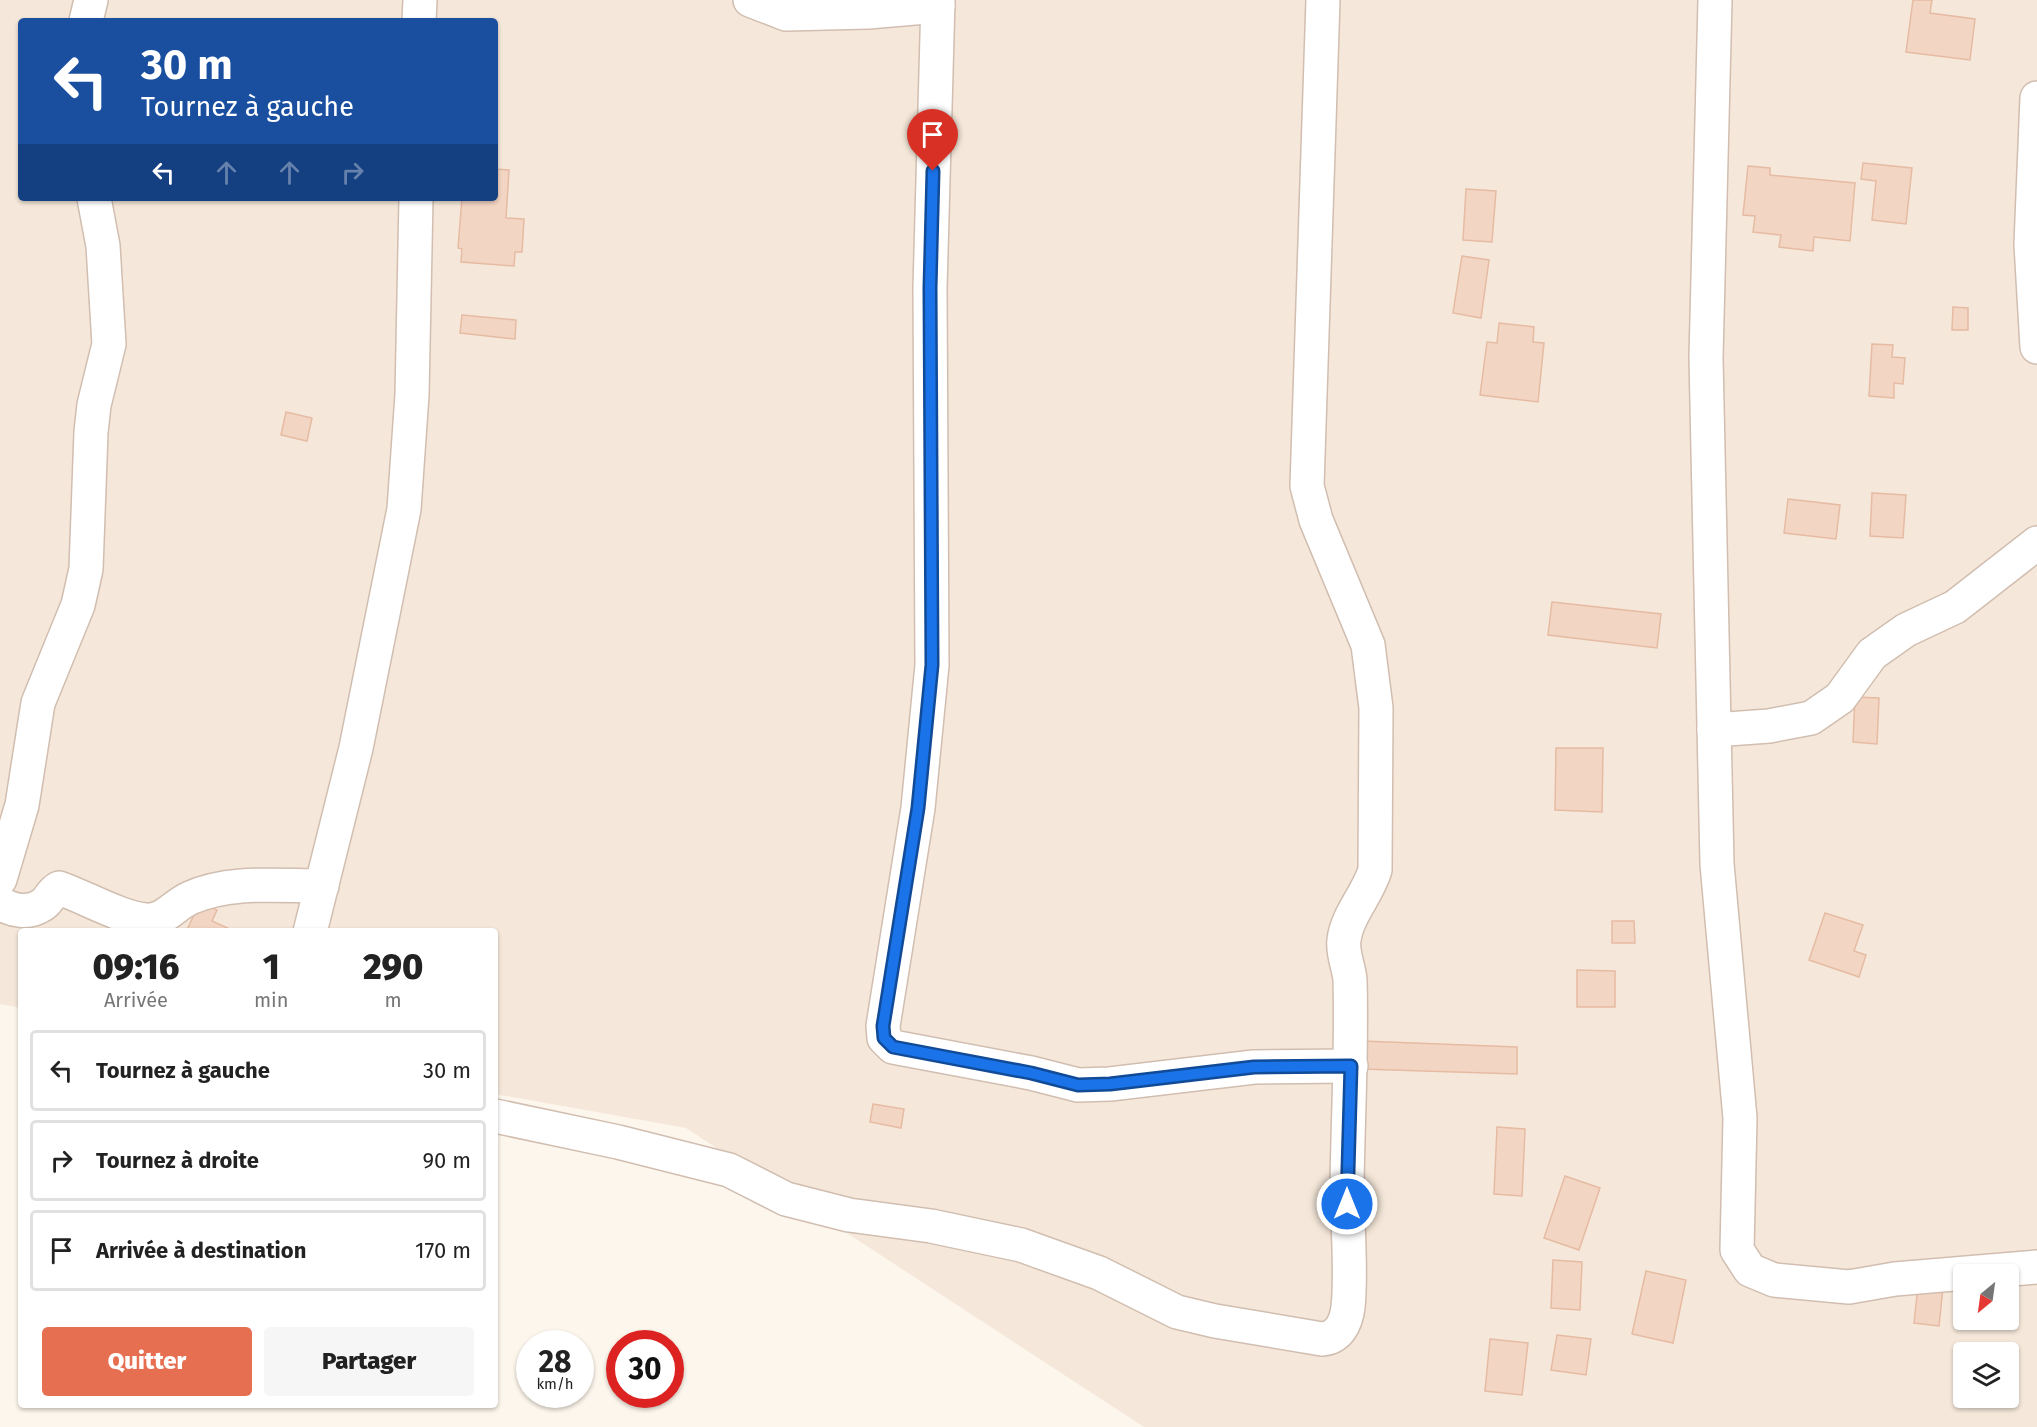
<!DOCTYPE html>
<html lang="fr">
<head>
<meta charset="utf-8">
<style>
  :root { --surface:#fff; --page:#f6f6f6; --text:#222; --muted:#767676; --line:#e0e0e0; --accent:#e76f51 }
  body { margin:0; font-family:"Fira Sans",sans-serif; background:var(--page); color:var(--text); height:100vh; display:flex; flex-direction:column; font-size:22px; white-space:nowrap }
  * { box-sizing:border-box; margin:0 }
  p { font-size:20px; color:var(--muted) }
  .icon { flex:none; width:33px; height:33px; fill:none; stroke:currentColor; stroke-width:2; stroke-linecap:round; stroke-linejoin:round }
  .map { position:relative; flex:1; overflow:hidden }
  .side { position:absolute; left:18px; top:928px; width:480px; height:480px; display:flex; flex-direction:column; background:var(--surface); border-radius:6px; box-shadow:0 2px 4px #0004 }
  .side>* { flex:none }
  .banner { position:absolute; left:18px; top:18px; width:480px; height:183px; border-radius:6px; box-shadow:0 2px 4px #0004; background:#1a4fa0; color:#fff; overflow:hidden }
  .needle { width:39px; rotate:209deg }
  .buttons { position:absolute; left:1953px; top:1264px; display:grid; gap:12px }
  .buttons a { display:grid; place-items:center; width:66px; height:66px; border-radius:6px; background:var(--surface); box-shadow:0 2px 4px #0004; font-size:30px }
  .speed { position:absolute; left:516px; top:1330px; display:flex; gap:12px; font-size:30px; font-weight:700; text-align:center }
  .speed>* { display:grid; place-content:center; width:78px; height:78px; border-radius:50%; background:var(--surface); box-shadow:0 2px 4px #0004; line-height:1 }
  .speed small { font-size:15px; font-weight:400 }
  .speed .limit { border:9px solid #d22; background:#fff; color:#111 }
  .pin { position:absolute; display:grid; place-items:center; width:51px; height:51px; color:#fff; margin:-62px -26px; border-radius:50% 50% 50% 0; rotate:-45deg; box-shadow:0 0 6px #0007 }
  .pin .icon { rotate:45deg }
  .me { position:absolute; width:66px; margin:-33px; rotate:0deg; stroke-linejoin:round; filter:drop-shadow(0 0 4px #0008) }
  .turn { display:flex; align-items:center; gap:21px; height:126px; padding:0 24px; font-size:27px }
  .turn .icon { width:78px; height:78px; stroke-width:2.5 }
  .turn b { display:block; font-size:42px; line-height:51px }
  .lanes { display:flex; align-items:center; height:57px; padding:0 24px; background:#0003; justify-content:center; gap:30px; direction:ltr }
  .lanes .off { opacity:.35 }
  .eta { display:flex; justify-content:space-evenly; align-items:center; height:102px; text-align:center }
  .eta b { font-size:36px; font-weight:800; line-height:42px }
  .primary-button { display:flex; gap:12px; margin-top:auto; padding:12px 24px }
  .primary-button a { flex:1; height:69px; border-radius:6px; background:var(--accent); color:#fff; font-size:24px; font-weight:800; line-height:69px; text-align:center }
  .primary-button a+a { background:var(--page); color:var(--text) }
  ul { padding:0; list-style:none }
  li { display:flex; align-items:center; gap:18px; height:81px; margin:0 12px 9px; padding:0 12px; border:3px solid var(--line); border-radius:6px }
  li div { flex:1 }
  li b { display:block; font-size:22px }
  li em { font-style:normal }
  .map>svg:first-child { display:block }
  .residential { fill:#f5e8da; fill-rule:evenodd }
  .building { fill:#f3d5c3; stroke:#e6bba3; stroke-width:1.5 }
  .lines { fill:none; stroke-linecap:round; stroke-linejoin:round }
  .minor-casing { stroke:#d1beb0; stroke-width:36 }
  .minor { stroke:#fff; stroke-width:33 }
  .route-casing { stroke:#114b97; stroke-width:15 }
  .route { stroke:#1a73e8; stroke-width:10 }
</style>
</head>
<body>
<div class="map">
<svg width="2037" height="1427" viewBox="0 0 2037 1427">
  <rect width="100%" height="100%" fill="#fdf6ec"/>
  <path class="residential" d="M 0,0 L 2037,0 L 2037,1427 L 1144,1427 L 686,1128 L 495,1094 L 495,932 L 21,932 L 21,1008 L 0,1004 ZM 21,21 L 495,21 L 495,198 L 21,198 ZM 1964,1275 L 2008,1275 L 2008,1320 L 1964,1320 ZM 1964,1353 L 2008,1353 L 2008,1398 L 1964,1398 Z"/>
  <g class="building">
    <path d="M 1913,0 L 1932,0 L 1930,13 L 1975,19 L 1970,60 L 1906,52 Z"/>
    <path d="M 1863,163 L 1912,168 L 1906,224 L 1872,220 L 1876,181 L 1861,179 Z"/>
    <path d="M 1748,166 L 1770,168 L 1770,175 L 1855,183 L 1850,241 L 1814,237 L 1813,251 L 1779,247 L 1781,235 L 1753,232 L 1755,216 L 1743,215 Z"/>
    <path d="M 495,169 L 509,170 L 506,218 L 524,219 L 522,252 L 515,252 L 514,266 L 461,262 L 462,249 L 458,248 L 462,198 L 495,198 Z"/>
    <path d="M 1466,189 L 1496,191 L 1492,242 L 1463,240 Z"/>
    <path d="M 1462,256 L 1489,260 L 1481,318 L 1453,313 Z"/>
    <path d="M 1953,307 L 1968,308 L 1968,330 L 1952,330 Z"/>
    <path d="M 462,315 L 516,320 L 515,339 L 460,333 Z"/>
    <path d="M 1499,323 L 1534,327 L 1533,342 L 1544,343 L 1538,402 L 1480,395 L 1487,342 L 1497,343 Z"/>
    <path d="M 1872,344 L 1893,345 L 1892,357 L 1905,358 L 1903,384 L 1894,383 L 1894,398 L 1869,396 Z"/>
    <path d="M 286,412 L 312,418 L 307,441 L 281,435 Z"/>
    <path d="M 1872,493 L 1906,495 L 1903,538 L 1870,536 Z"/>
    <path d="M 1788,499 L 1840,505 L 1836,539 L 1784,533 Z"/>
    <path d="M 1552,602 L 1661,614 L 1657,648 L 1548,635 Z"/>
    <path d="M 1855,697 L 1879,698 L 1877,744 L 1853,742 Z"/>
    <path d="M 1556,748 L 1603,748 L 1602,812 L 1555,810 Z"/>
    <path d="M 200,902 L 217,910 L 212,921 L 236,932 L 186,932 Z"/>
    <path d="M 1825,913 L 1863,925 L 1854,951 L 1866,955 L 1859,977 L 1809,960 Z"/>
    <path d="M 1612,921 L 1634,921 L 1635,943 L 1612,943 Z"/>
    <path d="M 1577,970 L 1615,971 L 1615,1007 L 1577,1007 Z"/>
    <path d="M 1362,1041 L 1517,1047 L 1517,1074 L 1362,1069 Z"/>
    <path d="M 873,1104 L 904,1109 L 901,1128 L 870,1122 Z"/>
    <path d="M 1497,1127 L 1525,1129 L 1522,1196 L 1494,1194 Z"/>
    <path d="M 1565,1176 L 1600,1188 L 1579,1250 L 1544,1238 Z"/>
    <path d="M 1553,1260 L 1582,1262 L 1580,1310 L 1551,1308 Z"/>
    <path d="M 1646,1271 L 1686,1280 L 1673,1343 L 1632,1334 Z"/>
    <path d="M 1918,1286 L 1943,1288 L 1939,1326 L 1914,1323 Z"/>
    <path d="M 1557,1335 L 1591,1339 L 1586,1375 L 1551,1370 Z"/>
    <path d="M 1490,1339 L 1528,1343 L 1522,1395 L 1485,1391 Z"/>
  </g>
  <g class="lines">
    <g class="minor-casing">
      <g id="minor">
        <path d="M 750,0 L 786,14 L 868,12 L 938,6"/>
        <path d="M 938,0 L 930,288 L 932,665 L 918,808 L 883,1026 L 884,1038 L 893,1047 L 1031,1073 L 1078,1085 L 1110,1084 L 1254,1067 L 1351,1066"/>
        <path d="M 1715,0 L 1706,358 L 1717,864 L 1740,1118 L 1737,1250 L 1750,1270 L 1774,1280 L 1849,1287 L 1895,1279 L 2037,1267"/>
        <path d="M 86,21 L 91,0"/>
        <path d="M 419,21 L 420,0"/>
        <path d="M 2037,98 L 2031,244 L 2037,347"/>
        <path d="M 1714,730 L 1769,726 L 1811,718 L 1840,698 L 1872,654 L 1906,630 L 1955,607 L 2037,543"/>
        <path d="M 0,879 L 22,805 L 38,703 L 78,605 L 86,569 L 91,432 L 94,405 L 109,344 L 103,246 L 94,198"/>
        <path d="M 0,903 C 12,911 29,914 42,905 C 49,901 51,892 59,888 C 85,897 119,917 145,920 C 164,922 174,905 190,898 C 230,880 278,886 322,886"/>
        <path d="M 310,932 L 356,748 L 404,509 L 412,395 L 416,198"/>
        <path d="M 495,1116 L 618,1142 L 729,1170 L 786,1199 L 849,1215 L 931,1226 L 1021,1245 L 1099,1273 L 1177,1312 L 1215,1321 L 1322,1339 C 1339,1338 1346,1323 1348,1307 C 1352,1271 1347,1222 1347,1184 C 1348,1116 1352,1048 1350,980 C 1349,967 1342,953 1344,940 C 1347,915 1368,894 1375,870 L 1376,708 L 1368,645 L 1316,520 L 1307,486 L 1323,0"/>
      </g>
    </g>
    <use href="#minor" class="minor"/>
  </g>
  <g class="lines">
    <g class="route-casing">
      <path id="route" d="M 933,171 L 930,288 L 932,665 L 918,808 L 883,1026 L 884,1038 L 893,1047 L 1031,1073 L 1078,1085 L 1110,1084 L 1254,1067 L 1351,1066 L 1347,1204"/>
    </g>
    <use href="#route" class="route"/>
  </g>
</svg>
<div class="buttons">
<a><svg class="needle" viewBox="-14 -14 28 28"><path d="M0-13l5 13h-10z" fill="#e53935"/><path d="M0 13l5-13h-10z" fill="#767676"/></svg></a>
<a><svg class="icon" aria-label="layers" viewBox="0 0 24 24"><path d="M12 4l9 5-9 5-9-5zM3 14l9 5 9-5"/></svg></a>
</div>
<div class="speed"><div>28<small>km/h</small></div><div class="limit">30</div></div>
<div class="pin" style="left:933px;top:171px;background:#d93025"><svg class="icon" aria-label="arrive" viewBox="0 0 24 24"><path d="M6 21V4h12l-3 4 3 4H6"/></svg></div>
<svg class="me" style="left:1347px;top:1204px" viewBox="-20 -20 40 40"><circle r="17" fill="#1a73e8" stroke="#fff" stroke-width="3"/><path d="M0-11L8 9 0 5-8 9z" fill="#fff"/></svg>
<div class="banner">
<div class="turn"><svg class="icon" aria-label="left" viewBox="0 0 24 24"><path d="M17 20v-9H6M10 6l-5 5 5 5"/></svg><div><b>30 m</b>Tournez à gauche</div></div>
<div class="lanes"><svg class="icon" aria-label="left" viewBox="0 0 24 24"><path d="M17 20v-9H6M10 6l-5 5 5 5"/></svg><svg class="icon off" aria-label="ahead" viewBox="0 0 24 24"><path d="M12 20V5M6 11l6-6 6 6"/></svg><svg class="icon off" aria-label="ahead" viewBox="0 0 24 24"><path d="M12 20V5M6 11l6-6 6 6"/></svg><svg class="icon off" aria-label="right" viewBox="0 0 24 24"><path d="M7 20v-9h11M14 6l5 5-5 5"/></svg></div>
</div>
<section class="side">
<div class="eta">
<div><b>09:16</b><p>Arrivée</p></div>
<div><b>1</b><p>min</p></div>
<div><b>290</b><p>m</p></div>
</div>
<ul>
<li><svg class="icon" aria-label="left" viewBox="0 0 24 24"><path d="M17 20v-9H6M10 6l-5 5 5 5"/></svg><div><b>Tournez à gauche</b></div><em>30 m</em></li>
<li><svg class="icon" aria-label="right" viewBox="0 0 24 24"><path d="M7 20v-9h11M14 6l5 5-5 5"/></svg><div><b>Tournez à droite</b></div><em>90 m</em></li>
<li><svg class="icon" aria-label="arrive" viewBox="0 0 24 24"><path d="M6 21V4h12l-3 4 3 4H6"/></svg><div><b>Arrivée à destination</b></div><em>170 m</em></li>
</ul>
<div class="primary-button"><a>Quitter</a><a>Partager</a></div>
</section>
</div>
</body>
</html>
